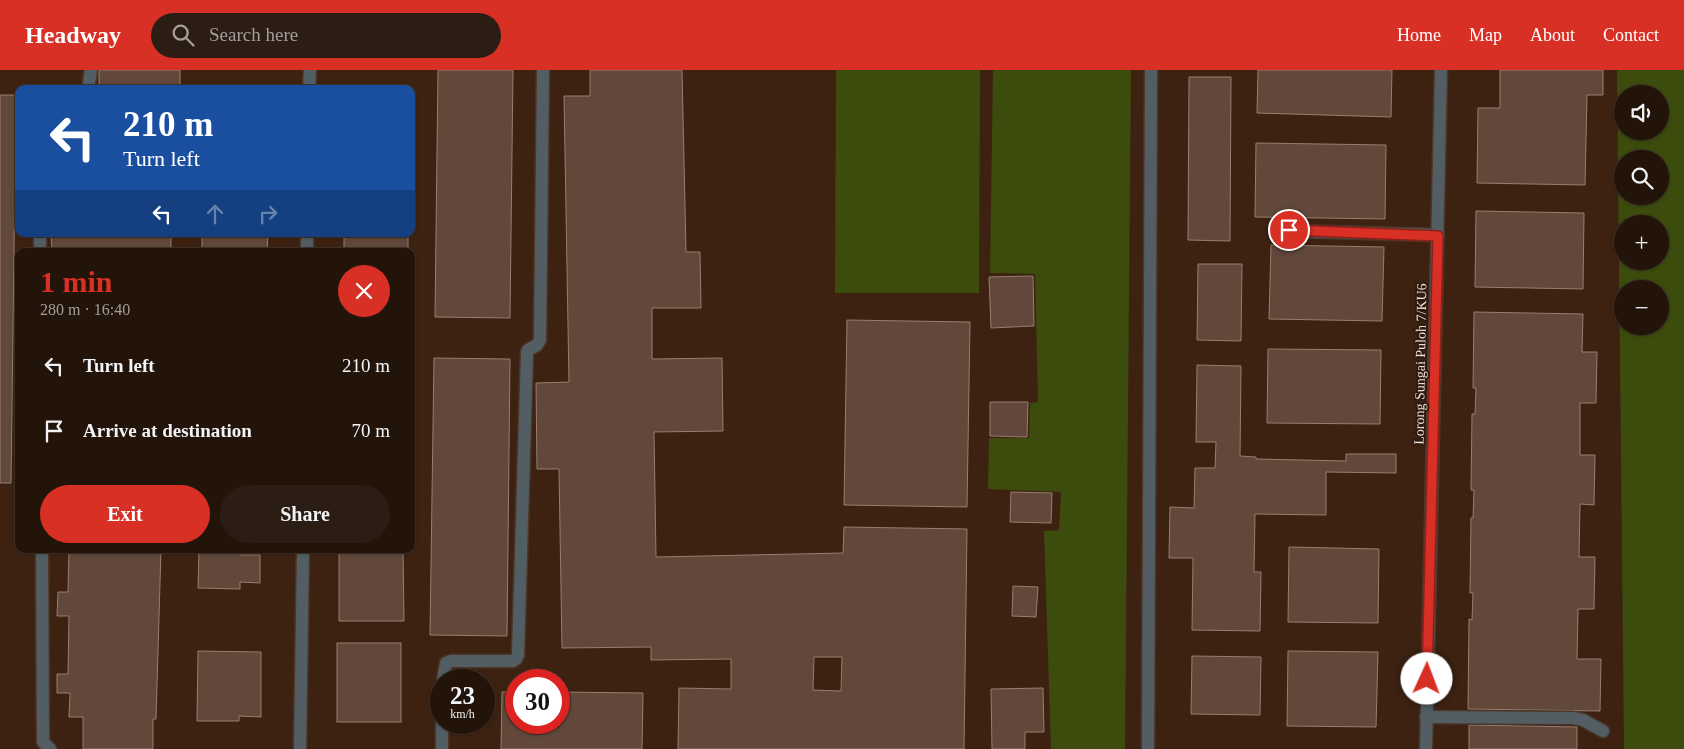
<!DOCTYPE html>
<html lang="en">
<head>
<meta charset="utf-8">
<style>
  :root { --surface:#23140a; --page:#2b1d13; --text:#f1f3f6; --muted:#a39e9c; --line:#40332b; --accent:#d93025 }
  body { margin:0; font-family:Georgia,serif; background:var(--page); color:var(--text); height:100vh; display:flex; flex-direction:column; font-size:19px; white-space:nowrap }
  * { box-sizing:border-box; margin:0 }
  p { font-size:16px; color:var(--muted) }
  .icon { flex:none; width:28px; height:28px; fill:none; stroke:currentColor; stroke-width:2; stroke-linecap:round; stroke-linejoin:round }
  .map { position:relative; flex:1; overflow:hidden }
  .side { position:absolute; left:15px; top:178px; width:400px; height:305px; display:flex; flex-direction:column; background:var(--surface); border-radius:10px; box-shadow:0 1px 4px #0004,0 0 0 1px var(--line) }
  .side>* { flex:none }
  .top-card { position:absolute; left:15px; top:15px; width:400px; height:152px; border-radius:10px; box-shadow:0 1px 4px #0004,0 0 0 1px var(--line); background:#1a4fa0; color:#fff; overflow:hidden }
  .buttons { position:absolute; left:1614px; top:15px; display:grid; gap:10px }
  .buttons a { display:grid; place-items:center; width:55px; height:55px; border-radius:50%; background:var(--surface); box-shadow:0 1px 4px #0004,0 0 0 1px var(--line); font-size:25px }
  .speed { position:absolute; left:430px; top:599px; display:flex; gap:10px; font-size:25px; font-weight:700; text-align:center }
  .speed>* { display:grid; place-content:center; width:65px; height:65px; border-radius:50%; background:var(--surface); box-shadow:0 1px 4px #0004,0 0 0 1px var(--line); line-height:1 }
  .speed small { font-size:12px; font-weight:400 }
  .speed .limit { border:8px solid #d22; background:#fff; color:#111 }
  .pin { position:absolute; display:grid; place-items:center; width:42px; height:42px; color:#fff; margin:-21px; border:2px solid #fff; border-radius:50%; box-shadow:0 1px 5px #0007 }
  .me { position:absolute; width:55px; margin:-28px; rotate:2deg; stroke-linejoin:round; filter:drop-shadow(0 0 4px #0008) }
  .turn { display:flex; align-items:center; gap:18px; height:105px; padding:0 25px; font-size:22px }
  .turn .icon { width:65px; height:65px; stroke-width:2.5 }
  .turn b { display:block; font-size:35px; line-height:42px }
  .lanes { display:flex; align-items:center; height:48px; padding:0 25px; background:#0003; justify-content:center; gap:25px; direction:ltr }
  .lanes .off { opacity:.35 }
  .round { display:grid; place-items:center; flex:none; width:52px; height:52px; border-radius:26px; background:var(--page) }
  .summary { display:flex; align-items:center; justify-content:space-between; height:85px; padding:0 25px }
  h1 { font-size:30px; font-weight:600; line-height:38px; color:var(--accent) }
  .action { display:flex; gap:10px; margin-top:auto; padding:10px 25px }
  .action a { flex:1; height:58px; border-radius:30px; background:var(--accent); color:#fff; font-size:20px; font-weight:600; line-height:58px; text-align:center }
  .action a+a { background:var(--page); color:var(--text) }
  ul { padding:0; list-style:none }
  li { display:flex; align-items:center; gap:15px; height:65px; padding:0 25px }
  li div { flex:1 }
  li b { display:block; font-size:19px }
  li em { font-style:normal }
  header { display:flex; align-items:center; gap:30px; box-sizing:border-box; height:70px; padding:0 25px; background:var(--accent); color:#fff }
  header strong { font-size:24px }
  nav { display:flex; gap:28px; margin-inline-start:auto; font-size:18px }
  .search { width:350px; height:45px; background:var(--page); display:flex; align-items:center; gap:12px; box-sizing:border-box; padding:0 18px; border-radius:28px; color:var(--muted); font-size:19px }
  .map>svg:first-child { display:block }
  .built { fill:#3d2212; fill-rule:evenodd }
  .green { fill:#3c4c0d; fill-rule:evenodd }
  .building { fill:#61483b; stroke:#997e70; fill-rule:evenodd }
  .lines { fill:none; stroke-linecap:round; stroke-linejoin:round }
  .minor-casing { stroke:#4a362a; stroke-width:15 }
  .minor { stroke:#525e64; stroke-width:12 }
  .route-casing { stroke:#8d1f18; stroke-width:12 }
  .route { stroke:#d93025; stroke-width:9 }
  .labels { text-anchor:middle; stroke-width:4; stroke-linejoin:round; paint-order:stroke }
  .street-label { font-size:14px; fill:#eedfd7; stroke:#2f1a0e }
</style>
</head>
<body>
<header>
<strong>Headway</strong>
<div class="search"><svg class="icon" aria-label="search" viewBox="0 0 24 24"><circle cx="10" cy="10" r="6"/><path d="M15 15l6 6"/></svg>Search here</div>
<nav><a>Home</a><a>Map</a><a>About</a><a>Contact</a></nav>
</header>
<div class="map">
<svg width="1684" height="679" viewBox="0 0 1684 679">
  <rect width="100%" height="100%" fill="#2f1a0e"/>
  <path class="built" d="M 0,0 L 1684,0 L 1684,679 L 0,679 ZM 19,19 L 411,19 L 411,164 L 19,164 ZM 1622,24 L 1660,24 L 1660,61 L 1622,61 ZM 1622,89 L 1660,89 L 1660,126 L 1622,126 ZM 1622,154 L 1660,154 L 1660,191 L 1622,191 ZM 19,181 L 411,181 L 411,479 L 19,479 ZM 1622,219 L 1660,219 L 1660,256 L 1622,256 ZM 441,610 L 484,610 L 484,652 L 441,652 ZM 516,610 L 559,610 L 559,652 L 516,652 Z"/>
  <g class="green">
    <path d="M 836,0 L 980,0 L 979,223 L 835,223 Z"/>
    <path d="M 993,0 L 1131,0 L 1125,679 L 1051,679 L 1044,461 L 1059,460 L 1061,422 L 988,419 L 989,368 L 1029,368 L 1030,333 L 1038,332 L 1035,204 L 990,203 Z"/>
    <path d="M 1617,0 L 1684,0 L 1684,679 L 1624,679 ZM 1622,24 L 1660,24 L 1660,61 L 1622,61 ZM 1622,89 L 1660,89 L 1660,126 L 1622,126 ZM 1622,154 L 1660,154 L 1660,191 L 1622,191 ZM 1622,219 L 1660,219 L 1660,256 L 1622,256 Z"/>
  </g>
  <g class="building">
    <rect x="99" y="0" width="81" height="19"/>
    <path d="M 438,0 L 513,0 L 510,248 L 435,247 Z"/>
    <path d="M 590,0 L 682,0 L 686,182 L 700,182 L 701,238 L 652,238 L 652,289 L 722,288 L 723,361 L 654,362 L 656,487 L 843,483 L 844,457 L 967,459 L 964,679 L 678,679 L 679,618 L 731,619 L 731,589 L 651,590 L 651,577 L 562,578 L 559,399 L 537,399 L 536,313 L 569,312 L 564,26 L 590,26 ZM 814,587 L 842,587 L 841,621 L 813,620 Z"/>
    <path d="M 1258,0 L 1392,0 L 1391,47 L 1257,43 Z"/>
    <path d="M 1500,0 L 1603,0 L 1603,25 L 1587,25 L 1585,115 L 1477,113 L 1478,38 L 1500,38 Z"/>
    <path d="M 1189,7 L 1231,7 L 1230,171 L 1188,170 Z"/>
    <path d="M 0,25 L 16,25 L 11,413 L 0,413 Z"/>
    <path d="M 1256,73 L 1386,75 L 1385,149 L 1255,147 Z"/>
    <path d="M 1476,141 L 1584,143 L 1583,219 L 1475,217 Z"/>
    <path d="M 51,164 L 171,164 L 171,181 L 52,181 Z"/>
    <path d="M 202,164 L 268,164 L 267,181 L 202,181 Z"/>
    <rect x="344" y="164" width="64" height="17"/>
    <path d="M 1271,175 L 1384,177 L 1382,251 L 1269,249 Z"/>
    <path d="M 1198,194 L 1242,194 L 1241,271 L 1197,270 Z"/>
    <path d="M 1033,206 L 1034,256 L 991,258 L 989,207 Z"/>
    <path d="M 1474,242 L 1583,244 L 1582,282 L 1597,282 L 1596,333 L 1580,333 L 1580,385 L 1595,385 L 1594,435 L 1580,434 L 1579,487 L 1595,487 L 1594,539 L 1578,539 L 1577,589 L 1601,589 L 1600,641 L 1468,639 L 1469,549 L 1472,550 L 1473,523 L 1470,523 L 1471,448 L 1473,448 L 1474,420 L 1471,420 L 1472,344 L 1475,344 L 1476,318 L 1473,318 Z"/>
    <path d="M 847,250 L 970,252 L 967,437 L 844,435 Z"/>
    <path d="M 1268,279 L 1381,280 L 1380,354 L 1267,353 Z"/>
    <path d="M 434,288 L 510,289 L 507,566 L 430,565 Z"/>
    <path d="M 1197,295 L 1241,296 L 1240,386 L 1256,387 L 1256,389 L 1346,391 L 1346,384 L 1396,384 L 1396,403 L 1326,402 L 1326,445 L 1255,444 L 1254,502 L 1261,502 L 1260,561 L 1192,560 L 1193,488 L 1169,488 L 1170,437 L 1194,438 L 1195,398 L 1215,398 L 1216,372 L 1196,372 Z"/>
    <path d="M 990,332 L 1028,332 L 1027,367 L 990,366 Z"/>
    <path d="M 1011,422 L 1052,423 L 1051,453 L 1010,452 Z"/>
    <path d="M 1289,477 L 1379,479 L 1378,553 L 1288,552 Z"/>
    <path d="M 69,479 L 161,479 L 156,649 L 153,649 L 153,679 L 83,679 L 83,647 L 69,647 L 70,623 L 57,623 L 57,604 L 68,604 L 69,546 L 57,546 L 58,522 L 68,522 Z"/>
    <path d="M 199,479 L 241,479 L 241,485 L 260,485 L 260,513 L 240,512 L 240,519 L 198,518 Z"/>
    <path d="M 339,479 L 403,479 L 404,551 L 339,551 Z"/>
    <path d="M 1013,516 L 1038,517 L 1036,547 L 1012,546 Z"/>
    <rect x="337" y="573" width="64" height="79"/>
    <path d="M 198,581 L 261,582 L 261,647 L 239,646 L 239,651 L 197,651 Z"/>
    <path d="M 1288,581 L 1378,582 L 1376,657 L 1287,656 Z"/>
    <path d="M 1192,586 L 1261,587 L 1260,645 L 1191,644 Z"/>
    <path d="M 1043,618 L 1044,662 L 1025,662 L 1025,679 L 992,679 L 991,619 Z"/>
    <path d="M 502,622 L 516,622 L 516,652 L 559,652 L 559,622 L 643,623 L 642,679 L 501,679 Z"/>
    <path d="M 1469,655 L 1577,657 L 1577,679 L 1469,679 Z"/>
  </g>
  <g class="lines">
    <g class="minor-casing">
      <g id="minor">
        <path d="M 88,19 L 91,0"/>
        <path d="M 309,19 L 310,0"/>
        <path d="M 1289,161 L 1438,165"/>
        <path d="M 40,164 L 40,181"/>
        <path d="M 307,181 L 307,164"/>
        <path d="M 42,479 L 43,672 L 50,679"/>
        <path d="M 443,610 L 446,593 L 451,591 L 513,591 L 516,589 L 518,585 L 527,282 L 528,280 L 537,275 L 540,270 L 543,0"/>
        <path d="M 1426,647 L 1573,648 L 1583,650 L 1603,661"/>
        <path d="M 300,679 L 303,479"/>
        <path d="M 442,679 L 442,652"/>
        <path d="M 1148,679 L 1151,0"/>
        <path d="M 1426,679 L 1441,0"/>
      </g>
    </g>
    <use href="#minor" class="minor"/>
  </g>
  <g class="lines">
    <g class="route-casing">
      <path id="route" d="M 1289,160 L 1438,166 L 1427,609"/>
    </g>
    <use href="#route" class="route"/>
  </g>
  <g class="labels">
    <g class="street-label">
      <text transform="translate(1420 294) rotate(-89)" y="5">Lorong Sungai Puloh 7/KU6</text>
    </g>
  </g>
</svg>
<div class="buttons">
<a><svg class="icon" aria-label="sound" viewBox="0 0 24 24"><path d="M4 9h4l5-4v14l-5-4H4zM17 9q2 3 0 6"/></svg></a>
<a><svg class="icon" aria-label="search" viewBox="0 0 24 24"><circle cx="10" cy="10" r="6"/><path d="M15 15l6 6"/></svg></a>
<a>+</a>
<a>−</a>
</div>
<div class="speed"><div>23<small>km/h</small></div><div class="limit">30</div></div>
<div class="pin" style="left:1289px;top:160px;background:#d93025"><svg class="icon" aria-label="arrive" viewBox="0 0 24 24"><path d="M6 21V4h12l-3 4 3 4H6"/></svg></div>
<svg class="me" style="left:1427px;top:609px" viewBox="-20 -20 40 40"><circle r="19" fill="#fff"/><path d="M0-13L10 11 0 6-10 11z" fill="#d93025"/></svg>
<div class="top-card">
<div class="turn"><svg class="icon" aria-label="left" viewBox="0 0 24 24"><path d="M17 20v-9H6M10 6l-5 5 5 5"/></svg><div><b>210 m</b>Turn left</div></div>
<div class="lanes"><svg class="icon" aria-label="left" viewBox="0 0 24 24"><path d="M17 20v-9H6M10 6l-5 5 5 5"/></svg><svg class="icon off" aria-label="ahead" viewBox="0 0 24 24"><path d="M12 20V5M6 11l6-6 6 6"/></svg><svg class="icon off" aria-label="right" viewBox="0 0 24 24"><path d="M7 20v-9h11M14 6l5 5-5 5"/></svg></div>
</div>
<section class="side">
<div class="summary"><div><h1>1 min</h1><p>280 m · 16:40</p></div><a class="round" style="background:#d93025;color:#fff"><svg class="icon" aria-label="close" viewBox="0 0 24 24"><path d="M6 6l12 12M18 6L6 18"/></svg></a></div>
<ul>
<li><svg class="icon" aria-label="left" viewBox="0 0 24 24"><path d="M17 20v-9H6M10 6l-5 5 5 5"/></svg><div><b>Turn left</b></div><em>210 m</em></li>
<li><svg class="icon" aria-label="arrive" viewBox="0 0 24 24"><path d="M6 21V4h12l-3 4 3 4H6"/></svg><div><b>Arrive at destination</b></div><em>70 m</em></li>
</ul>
<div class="action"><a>Exit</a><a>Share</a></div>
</section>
</div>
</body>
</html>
